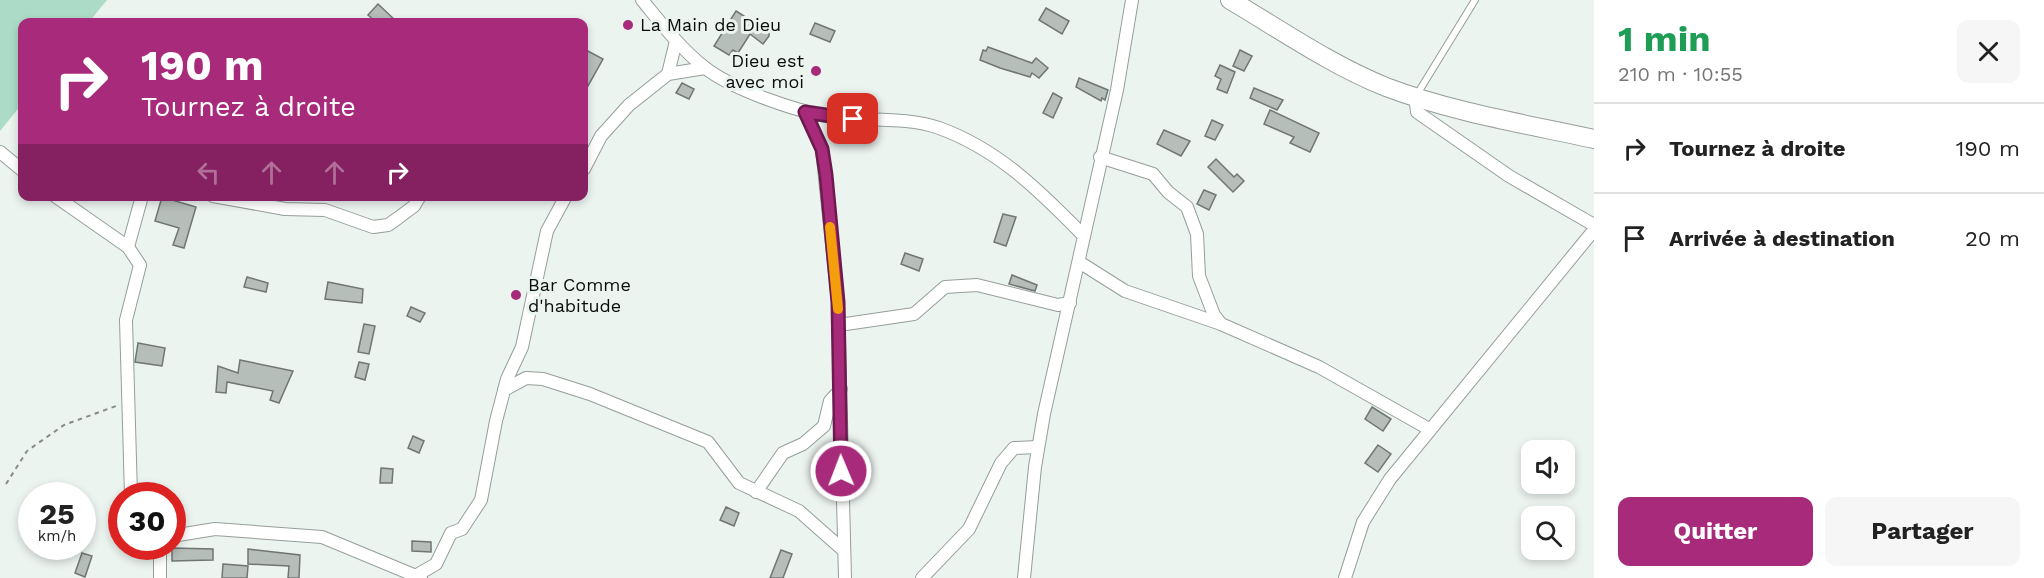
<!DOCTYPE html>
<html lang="fr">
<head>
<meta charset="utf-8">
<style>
  :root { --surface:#fff; --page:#f6f6f6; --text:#222; --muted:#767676; --line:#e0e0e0; --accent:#a82a7a }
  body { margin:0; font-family:"Work Sans",sans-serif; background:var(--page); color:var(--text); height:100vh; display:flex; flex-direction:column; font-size:22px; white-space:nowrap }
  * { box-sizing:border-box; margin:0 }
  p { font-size:20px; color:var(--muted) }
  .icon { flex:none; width:33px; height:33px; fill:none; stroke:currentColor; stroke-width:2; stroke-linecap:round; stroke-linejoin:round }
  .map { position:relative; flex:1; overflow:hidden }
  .panel { display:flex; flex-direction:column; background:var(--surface); width:450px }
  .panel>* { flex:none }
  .guide { position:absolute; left:18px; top:18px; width:570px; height:183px; border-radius:12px; box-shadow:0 3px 9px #0003; background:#a82a7a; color:#fff; overflow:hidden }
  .tools { position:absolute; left:1521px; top:440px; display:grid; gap:12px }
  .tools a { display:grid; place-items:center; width:54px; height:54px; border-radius:12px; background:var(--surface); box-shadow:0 3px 9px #0003; font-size:30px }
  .speed { position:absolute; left:18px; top:482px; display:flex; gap:12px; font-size:30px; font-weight:700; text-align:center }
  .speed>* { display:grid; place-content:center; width:78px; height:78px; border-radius:50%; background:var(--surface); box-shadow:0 3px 9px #0003; line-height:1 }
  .speed small { font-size:15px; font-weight:400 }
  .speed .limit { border:9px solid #d22; background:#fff; color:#111 }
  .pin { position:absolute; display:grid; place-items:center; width:51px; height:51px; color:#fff; margin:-26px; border-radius:12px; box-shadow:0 3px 9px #0006 }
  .me { position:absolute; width:66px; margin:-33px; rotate:359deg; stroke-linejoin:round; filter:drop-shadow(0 0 4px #0008) }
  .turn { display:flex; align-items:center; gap:21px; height:126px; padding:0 24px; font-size:27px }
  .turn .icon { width:78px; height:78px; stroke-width:2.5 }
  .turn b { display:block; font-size:42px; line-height:51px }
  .lanes { display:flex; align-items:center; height:57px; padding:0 24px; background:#0003; justify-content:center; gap:30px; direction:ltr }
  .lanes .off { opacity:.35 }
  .round { display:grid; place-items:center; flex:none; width:63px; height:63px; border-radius:12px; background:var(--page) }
  .summary { display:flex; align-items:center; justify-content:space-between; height:102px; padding:0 24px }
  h1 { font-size:36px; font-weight:700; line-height:45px; color:#1e9e55 }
  .primary-button { display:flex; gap:12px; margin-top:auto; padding:12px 24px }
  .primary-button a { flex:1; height:69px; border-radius:12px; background:var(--accent); color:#fff; font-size:24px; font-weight:700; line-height:69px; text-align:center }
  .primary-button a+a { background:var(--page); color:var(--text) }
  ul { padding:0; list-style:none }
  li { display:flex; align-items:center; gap:18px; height:90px; padding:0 24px; border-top:2px solid var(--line) }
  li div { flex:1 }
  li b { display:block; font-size:22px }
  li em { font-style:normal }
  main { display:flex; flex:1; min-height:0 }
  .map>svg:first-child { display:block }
  .green { fill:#acdcc7 }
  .building { fill:#b6beba; stroke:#6f7673; stroke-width:1.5 }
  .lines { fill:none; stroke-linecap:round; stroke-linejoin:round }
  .service-casing { stroke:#969e9a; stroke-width:8 }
  .minor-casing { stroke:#969e9a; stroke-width:14 }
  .secondary-casing { stroke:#969e9a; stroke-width:20 }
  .path { stroke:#858b88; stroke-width:2; stroke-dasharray:4.5 4.5; stroke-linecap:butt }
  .service { stroke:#fff; stroke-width:6 }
  .minor { stroke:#fff; stroke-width:12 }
  .secondary { stroke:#fff; stroke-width:18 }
  .route-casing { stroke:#6d1b4f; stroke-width:15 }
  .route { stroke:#a82a7a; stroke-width:10 }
  .slow { stroke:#f59e0b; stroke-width:10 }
  .poi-dot { fill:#a82a7a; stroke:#ecf4f0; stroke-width:2 }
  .labels { text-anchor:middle; stroke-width:6; stroke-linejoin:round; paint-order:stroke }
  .poi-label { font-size:18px; fill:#0a0d0c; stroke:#ecf4f0; text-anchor:start }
</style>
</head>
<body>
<main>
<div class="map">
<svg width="1594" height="578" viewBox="0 0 1594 578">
  <rect width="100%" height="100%" fill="#ecf4f0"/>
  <path class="green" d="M 0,0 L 107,0 L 89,22 L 22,22 L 22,104 L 0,131 Z"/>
  <g class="building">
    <path d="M 378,4 L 397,22 L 376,22 L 368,15 Z"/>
    <path d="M 1046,8 L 1069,21 L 1062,34 L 1039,20 Z"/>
    <path d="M 736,11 L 769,32 L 769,36 L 763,44 L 750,34 L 738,53 L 733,50 L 729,55 L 714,46 Z"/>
    <path d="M 815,23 L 835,31 L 830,42 L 810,34 Z"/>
    <path d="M 988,47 L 1032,63 L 1036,58 L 1048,68 L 1039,78 L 1032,73 L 1030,77 L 1000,68 L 980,60 L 983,50 L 986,51 Z"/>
    <path d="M 584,49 L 603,59 L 584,93 Z"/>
    <path d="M 1240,50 L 1252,56 L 1244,71 L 1233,66 Z"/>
    <path d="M 1220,65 L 1235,72 L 1227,93 L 1217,89 L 1221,79 L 1215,76 Z"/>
    <path d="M 1079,78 L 1108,90 L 1105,100 L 1102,98 L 1101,101 L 1076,87 Z"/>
    <path d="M 682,83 L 694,89 L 689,99 L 676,93 Z"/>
    <path d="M 1254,88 L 1283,100 L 1277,110 L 1250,98 Z"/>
    <path d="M 1053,93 L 1062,98 L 1053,118 L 1043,113 Z"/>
    <path d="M 1270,110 L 1319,133 L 1310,152 L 1290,143 L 1294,137 L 1264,124 Z"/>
    <path d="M 1212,120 L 1223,125 L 1215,140 L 1205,136 Z"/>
    <path d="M 1164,130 L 1190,141 L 1181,156 L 1157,144 Z"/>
    <path d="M 1216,159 L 1234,177 L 1237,174 L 1244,181 L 1233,192 L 1208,167 Z"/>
    <path d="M 1204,190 L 1216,195 L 1209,210 L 1197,204 Z"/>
    <path d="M 162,197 L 196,207 L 184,248 L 173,245 L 179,228 L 155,221 Z"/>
    <path d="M 1003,214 L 1016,217 L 1006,246 L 994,242 Z"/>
    <path d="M 905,253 L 923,259 L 919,271 L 901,264 Z"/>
    <path d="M 1012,275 L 1037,285 L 1035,291 L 1009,284 Z"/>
    <path d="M 247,277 L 268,283 L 266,292 L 244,287 Z"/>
    <path d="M 328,282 L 363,289 L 362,303 L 325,299 Z"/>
    <path d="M 411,307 L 425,313 L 420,322 L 407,316 Z"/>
    <path d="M 364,324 L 375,326 L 369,354 L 358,352 Z"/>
    <path d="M 138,343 L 165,348 L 162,366 L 135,362 Z"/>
    <path d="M 240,360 L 293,371 L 279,403 L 270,400 L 273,391 L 227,382 L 226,393 L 216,392 L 218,366 L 238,373 Z"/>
    <path d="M 359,362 L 369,364 L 365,380 L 355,377 Z"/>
    <path d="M 1372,407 L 1391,419 L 1383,431 L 1365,419 Z"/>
    <path d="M 413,436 L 424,441 L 419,453 L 408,448 Z"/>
    <path d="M 1378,445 L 1391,454 L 1378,472 L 1365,463 Z"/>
    <path d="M 381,468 L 393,469 L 392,483 L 380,483 Z"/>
    <path d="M 726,507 L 739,513 L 734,526 L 720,520 Z"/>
    <path d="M 412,541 L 431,542 L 431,552 L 412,551 Z"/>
    <path d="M 172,548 L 213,549 L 213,560 L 172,561 Z"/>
    <path d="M 248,549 L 300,555 L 299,578 L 288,578 L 289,566 L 248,564 Z"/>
    <path d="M 781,550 L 792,554 L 783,578 L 770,578 Z"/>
    <path d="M 82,553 L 92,556 L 85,577 L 75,573 Z"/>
    <path d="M 223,564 L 248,566 L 247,578 L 222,578 Z"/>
  </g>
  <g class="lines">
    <g class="service-casing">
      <path id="service" d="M 1416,96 L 1475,0"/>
    </g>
    <g class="minor-casing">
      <g id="minor">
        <path d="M 642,0 C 661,23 680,48 704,67 C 733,90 802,114 840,118 C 872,121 908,117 939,128 C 998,149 1041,192 1084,236"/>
        <path d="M 668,74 L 676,41"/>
        <path d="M 1415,96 L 1417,112 L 1509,176 L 1594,225"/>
        <path d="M 805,112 L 822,149 L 838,302 L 845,578"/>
        <path d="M 0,152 L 22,170"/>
        <path d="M 1100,157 L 1153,174 L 1168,192 L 1187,207 L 1197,234 L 1199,276 L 1214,315 L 1221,324"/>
        <path d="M 584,169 L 601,136 L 629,105 L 668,74 L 705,68"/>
        <path d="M 55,196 L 128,247 L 140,265 L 126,320 L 131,495"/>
        <path d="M 213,196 L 285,209 L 325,210 L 373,227 L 388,225 L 398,218 L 414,206 L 420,196"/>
        <path d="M 128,247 L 142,196"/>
        <path d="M 1079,262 L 1125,291 L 1221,324 L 1319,367 L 1429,429"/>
        <path d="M 839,325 L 914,314 L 945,287 L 977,285 L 1058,305 L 1070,303"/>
        <path d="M 504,390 L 526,378 L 543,379 L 590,394 L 708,442 L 739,483 L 799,511 L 842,549"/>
        <path d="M 756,492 L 783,453 L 803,444 L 824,426 L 830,401 L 841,389"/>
        <path d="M 172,536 L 215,529 L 322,537 L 421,578"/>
        <path d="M 157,546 L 160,553 L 160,578"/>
        <path d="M 417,575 L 436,564 L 451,533 L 462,529 L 481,500 L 496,421 L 507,379 L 522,347 L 547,231 L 566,196"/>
        <path d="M 922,578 L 969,529 L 1001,463 L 1014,448 L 1038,447"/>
        <path d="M 1024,578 L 1035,467 L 1044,414 L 1117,90 L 1132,0"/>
        <path d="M 1345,578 L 1363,522 L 1390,479 L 1594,230"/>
      </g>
    </g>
    <g class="secondary-casing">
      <path id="secondary" d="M 1230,0 C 1281,30 1331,65 1386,87 C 1452,112 1525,124 1594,139"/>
    </g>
    <path class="path" d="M 6,484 L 27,451 L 64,425 L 116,406"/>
    <use href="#service" class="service"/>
    <use href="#minor" class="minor"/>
    <use href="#secondary" class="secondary"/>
  </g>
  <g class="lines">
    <g class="route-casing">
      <path id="route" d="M 841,471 L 838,302 L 826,175 L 822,149 L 805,112 L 853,119"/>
    </g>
    <use href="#route" class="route"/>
    <path class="slow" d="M 830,227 L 838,309"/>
  </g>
  <g class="poi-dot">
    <circle cx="628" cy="25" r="6"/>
    <circle cx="816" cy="71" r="6"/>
    <circle cx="516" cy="295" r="6"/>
  </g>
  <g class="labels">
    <g class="poi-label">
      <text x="640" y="31">La Main de Dieu</text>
      <text x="804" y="67" text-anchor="end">Dieu est<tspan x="804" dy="21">avec moi</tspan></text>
      <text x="528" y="291">Bar Comme<tspan x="528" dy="21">d'habitude</tspan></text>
    </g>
  </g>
</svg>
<div class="tools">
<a><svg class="icon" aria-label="sound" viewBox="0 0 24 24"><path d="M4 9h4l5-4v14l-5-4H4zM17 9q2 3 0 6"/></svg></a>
<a><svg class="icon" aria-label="search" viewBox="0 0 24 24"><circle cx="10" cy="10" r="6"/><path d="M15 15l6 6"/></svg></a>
</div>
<div class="speed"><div>25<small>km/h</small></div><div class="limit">30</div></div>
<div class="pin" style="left:853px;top:119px;background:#d93025"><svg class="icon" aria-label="arrive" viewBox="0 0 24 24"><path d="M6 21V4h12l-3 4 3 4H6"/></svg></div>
<svg class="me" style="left:841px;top:471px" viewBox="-20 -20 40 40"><circle r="17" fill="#a82a7a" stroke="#fff" stroke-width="3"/><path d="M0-11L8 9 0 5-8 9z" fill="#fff"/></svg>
<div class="guide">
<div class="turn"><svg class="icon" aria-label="right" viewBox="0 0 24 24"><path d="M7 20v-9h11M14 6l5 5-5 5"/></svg><div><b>190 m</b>Tournez à droite</div></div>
<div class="lanes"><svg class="icon off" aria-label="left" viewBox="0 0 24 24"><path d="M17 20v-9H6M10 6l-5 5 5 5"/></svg><svg class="icon off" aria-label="ahead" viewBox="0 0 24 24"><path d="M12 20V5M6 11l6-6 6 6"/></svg><svg class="icon off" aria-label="ahead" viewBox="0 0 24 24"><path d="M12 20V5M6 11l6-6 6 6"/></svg><svg class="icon" aria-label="right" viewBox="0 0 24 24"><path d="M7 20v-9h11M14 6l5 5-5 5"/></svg></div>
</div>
</div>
<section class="panel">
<div class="summary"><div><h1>1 min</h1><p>210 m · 10:55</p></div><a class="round"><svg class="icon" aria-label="close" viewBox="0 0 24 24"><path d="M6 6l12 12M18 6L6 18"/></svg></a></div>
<ul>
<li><svg class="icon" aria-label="right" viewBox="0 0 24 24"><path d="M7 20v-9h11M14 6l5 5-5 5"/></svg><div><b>Tournez à droite</b></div><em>190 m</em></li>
<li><svg class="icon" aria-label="arrive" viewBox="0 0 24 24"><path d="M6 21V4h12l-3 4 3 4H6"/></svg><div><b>Arrivée à destination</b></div><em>20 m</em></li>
</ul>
<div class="primary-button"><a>Quitter</a><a>Partager</a></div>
</section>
</main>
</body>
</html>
